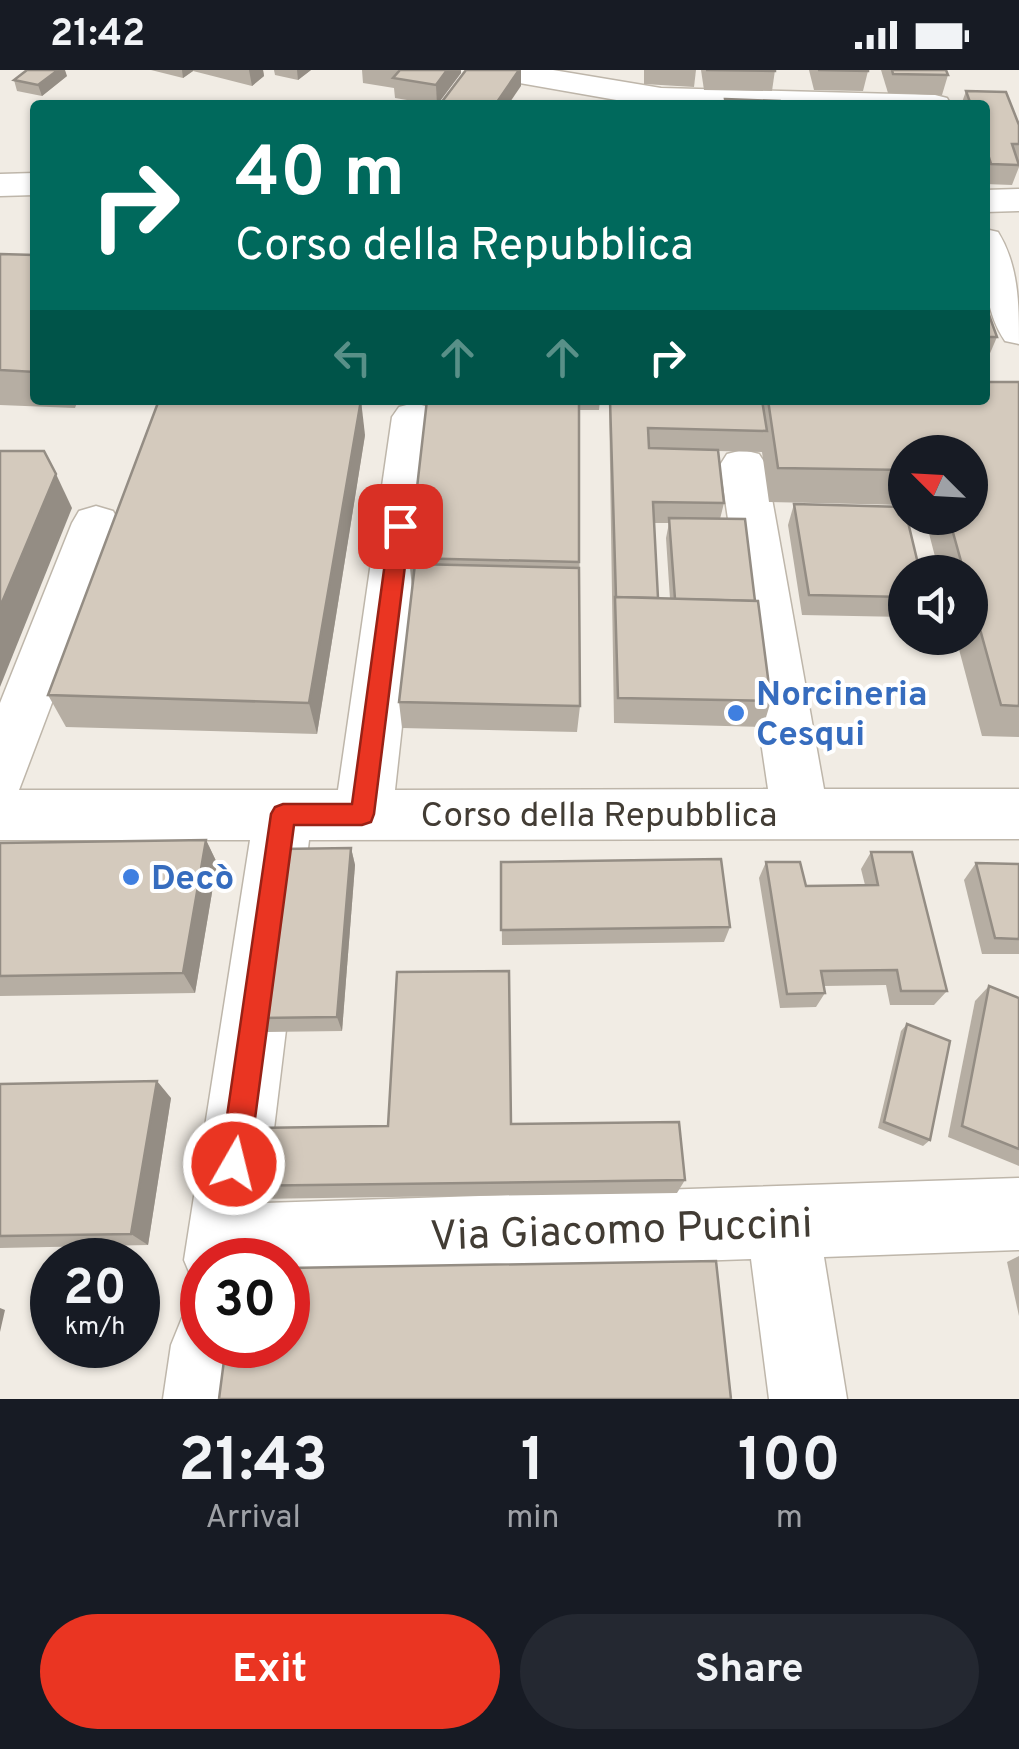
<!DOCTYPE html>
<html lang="en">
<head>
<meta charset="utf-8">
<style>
  :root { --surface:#171b24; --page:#242831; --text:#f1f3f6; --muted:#9ea1a6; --accent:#ea3522 }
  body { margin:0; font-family:Overpass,sans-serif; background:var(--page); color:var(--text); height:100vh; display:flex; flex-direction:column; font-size:38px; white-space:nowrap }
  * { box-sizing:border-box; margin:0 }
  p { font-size:32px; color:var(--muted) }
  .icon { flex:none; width:55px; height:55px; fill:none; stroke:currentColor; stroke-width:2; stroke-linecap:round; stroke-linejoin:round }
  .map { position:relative; height:1329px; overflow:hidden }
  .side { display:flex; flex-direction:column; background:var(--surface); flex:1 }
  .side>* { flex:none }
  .hud { position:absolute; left:30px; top:30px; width:960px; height:305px; border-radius:10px; box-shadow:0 2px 8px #0004; background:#00695c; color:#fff; overflow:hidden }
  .needle { width:65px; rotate:294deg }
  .controls { position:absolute; left:888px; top:365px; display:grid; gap:20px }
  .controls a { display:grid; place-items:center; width:100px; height:100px; border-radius:50%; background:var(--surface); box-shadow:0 2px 8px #0004; font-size:50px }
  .speed { position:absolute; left:30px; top:1168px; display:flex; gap:20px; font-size:50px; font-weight:700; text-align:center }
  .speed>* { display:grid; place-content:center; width:130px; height:130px; border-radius:50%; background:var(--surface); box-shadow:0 2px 8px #0004; line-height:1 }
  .speed small { font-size:25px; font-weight:400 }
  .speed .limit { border:15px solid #d22; background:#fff; color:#111 }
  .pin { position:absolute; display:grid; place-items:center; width:85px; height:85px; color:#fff; margin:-42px; border-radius:20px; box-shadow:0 5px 15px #0006 }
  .me { position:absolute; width:110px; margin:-55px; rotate:8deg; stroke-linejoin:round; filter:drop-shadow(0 0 8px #0008) }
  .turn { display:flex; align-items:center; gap:35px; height:210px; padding:0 40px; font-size:45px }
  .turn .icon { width:130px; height:130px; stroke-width:2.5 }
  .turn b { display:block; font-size:70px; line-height:85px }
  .lanes { display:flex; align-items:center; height:95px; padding:0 40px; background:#0003; justify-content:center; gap:50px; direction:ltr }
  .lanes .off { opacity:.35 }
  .eta { display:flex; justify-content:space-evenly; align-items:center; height:170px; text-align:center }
  .eta b { font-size:60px; font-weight:700; line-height:70px }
  .action { display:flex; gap:20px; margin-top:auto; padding:20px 40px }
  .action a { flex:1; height:115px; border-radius:60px; background:var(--accent); color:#fff; font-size:40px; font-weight:700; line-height:115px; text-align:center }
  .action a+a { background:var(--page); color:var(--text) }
  .status { display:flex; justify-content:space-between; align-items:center; height:70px; padding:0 50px; background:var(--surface); direction:ltr }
  .status svg { height:28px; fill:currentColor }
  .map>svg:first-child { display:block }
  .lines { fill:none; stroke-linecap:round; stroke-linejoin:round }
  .minor-casing { stroke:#beb6aa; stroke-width:3 }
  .minor { fill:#fff; fill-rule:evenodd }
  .wall { fill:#b6aea3; fill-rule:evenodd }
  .shaded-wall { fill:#948d84 }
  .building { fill:#d4cabd; stroke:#948d84; stroke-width:2.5 }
  .route { fill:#ea3522; stroke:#982216; stroke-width:2.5 }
  .shop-dot { fill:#3f7fe0; stroke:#fff; stroke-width:4 }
  .labels { text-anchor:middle; stroke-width:8; stroke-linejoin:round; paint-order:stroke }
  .shop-label { font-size:35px; font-weight:bold; fill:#366cbe; stroke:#fff; text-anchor:start }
  .street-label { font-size:35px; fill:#423c34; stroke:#fff }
  .near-street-label { font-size:42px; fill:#423c34; stroke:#fff }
</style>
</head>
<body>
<div class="status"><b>21:42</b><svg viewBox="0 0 49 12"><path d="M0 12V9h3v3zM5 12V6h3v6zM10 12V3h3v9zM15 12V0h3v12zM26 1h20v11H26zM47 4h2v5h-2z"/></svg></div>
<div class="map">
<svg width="1019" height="1329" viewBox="0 0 1019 1329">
  <rect width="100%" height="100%" fill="#f1ece4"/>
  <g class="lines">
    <g class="minor-casing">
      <g id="minor">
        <path d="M 481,0 L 553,0 L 661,18 L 935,25 L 947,28 L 951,35 L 645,35 L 497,9 L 486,7 Z"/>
        <path d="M 35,103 L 35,125 L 0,126 L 0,104 Z"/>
        <path d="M 1019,119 L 1019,141 L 985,142 L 985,120 Z"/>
        <path d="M 985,159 L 998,162 C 1019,196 1019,235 1019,274 L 1005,271 C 982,237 985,198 985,159 Z"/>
        <path d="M 414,333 L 429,337 L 436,347 L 395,720 L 768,719 L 720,395 L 727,384 L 743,380 L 759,384 L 766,395 L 824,719 L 1019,719 L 1019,769 L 309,770 L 265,1133 L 1019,1108 L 1019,1180 L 824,1187 L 847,1329 L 769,1329 L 751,1189 L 288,1205 L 288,1190 L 202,1190 L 202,1219 L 195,1216 L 184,1190 L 187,1171 L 250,770 L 0,770 L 0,633 L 72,453 L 79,441 L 96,436 L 113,441 L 120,453 L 19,720 L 338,720 L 392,347 L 399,337 Z"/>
        <path d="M 202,1239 L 202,1275 L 247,1275 L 241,1329 L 163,1329 L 171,1275 L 182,1248 Z"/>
      </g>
    </g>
    <use href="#minor" class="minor"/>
  </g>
  <g class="wall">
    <path d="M 151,0 L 263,0 L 264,6 L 252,16 L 193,1 L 183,8 Z"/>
    <path d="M 274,0 L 311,0 L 298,10 L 275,5 Z"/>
    <path d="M 362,0 L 447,0 L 461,3 L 437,35 L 395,28 L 394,18 L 363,13 Z"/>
    <path d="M 644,0 L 696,0 L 694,17 L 644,14 Z"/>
    <path d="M 701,0 L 775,0 L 772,21 L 704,20 Z"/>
    <path d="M 809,0 L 868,0 L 868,1 L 863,21 L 814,20 Z"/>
    <path d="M 881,0 L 946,0 L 948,5 L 942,25 L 888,23 Z"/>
    <path d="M 67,6 L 42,26 L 17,21 L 14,10 Z"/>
    <path d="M 966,21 L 1019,55 L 1019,97 L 1012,115 L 985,114 L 985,35 L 961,35 Z"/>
    <path d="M 0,184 L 35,185 L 35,330 L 78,330 L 75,338 L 0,335 Z"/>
    <path d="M 985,234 L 997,267 L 988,288 L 985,288 Z"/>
    <path d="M 1019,312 L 1019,667 L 982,666 L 956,568 L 970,568 L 970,502 L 939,502 L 925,448 L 970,448 L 970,382 L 905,382 L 905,435 L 769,432 L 762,382 L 718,381 L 724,433 L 720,449 L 755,531 L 771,631 L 763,657 L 614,653 L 609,330 L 985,330 ZM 654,453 L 669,453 L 666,468 L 670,529 L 658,528 Z"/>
    <path d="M 427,330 L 600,330 L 599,340 L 579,340 L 580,636 L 577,662 L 402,658 L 399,632 L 412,518 L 409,488 Z"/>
    <path d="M 365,365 L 317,664 L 66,657 L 48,625 Z"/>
    <path d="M 794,434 L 905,502 L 905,547 L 802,545 L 788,455 Z"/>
    <path d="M 206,770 L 217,793 L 195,923 L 0,926 L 0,773 Z"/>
    <path d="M 351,778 L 355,795 L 342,961 L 266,962 L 259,948 Z"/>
    <path d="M 871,782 L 947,921 L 934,935 L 890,935 L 886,915 L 824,916 L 825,923 L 816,937 L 780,938 L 759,808 L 766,792 L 806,816 L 865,815 L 861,799 Z"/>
    <path d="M 501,792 L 730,857 L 724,872 L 502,875 Z"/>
    <path d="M 976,793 L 1019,794 L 1019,884 L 982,884 L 964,810 Z"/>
    <path d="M 989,916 L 1019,928 L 1019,1096 L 948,1067 L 975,931 Z"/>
    <path d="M 907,954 L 930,1070 L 923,1076 L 878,1058 L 901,961 Z"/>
    <path d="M 0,1014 L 171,1028 L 148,1175 L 0,1178 Z"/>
    <path d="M 511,1054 L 685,1110 L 677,1123 L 255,1129 L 244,1116 Z"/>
    <path d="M 1019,1186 L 1019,1246 L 1007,1192 Z"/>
  </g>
  <g class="shaded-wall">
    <path d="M 58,0 L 65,0 L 67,6 L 42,26 L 38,15 Z"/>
    <path d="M 182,0 L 193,0 L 193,1 L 183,8 Z"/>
    <path d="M 249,0 L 263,0 L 264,6 L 252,16 Z"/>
    <path d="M 297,0 L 311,0 L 298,10 Z"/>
    <path d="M 447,0 L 461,0 L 461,3 L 437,35 L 436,15 Z"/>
    <path d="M 519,0 L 521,0 L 521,16 L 508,35 L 495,35 Z"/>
    <path d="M 361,330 L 365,365 L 317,664 L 309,633 Z"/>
    <path d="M 56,404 L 72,438 L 0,617 L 0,537 Z"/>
    <path d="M 206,770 L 217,793 L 195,923 L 183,903 Z"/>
    <path d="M 351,778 L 355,795 L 342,961 L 337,947 Z"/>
    <path d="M 157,1011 L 171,1028 L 148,1175 L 131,1164 Z"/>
    <path d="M 0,1238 L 5,1240 L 0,1262 Z"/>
  </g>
  <g class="building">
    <path d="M 27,0 L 58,0 L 38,15 L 14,10 Z"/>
    <path d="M 400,0 L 447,0 L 436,15 L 393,8 Z"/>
    <path d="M 466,0 L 519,0 L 495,35 L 451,35 L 441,33 Z"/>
    <path d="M 706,0 L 775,0 L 775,1 Z"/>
    <path d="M 818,0 L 868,0 L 868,1 Z"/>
    <path d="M 892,0 L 946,0 L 948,5 L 893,4 Z"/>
    <path d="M 966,21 L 1006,22 L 1019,55 L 1019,74 L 1012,74 L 1019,95 L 991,94 L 985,75 L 985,35 L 971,35 Z"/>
    <path d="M 725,29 L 780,31 L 781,35 L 726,35 Z"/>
    <path d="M 0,184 L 35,185 L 35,302 L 0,300 Z"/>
    <path d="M 985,234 L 997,267 L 985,267 Z"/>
    <path d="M 985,312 L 1019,312 L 1019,636 L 1001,635 L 970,523 L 970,502 L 964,502 L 949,448 L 970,448 L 970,382 L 905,382 L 905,400 L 778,398 L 768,330 L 985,330 Z"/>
    <path d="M 159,330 L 361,330 L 309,633 L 48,625 Z"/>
    <path d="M 427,330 L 579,330 L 579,492 L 409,488 Z"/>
    <path d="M 610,330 L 762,330 L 767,361 L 648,358 L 649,378 L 718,380 L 724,433 L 653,432 L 658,528 L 616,527 Z"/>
    <path d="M 0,381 L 44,381 L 56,404 L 0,537 Z"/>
    <path d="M 794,434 L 904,437 L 905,448 L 907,448 L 920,502 L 905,502 L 905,527 L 809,525 Z"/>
    <path d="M 669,448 L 745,449 L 755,531 L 675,529 Z"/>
    <path d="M 415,494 L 579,498 L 580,636 L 399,632 Z"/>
    <path d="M 615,527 L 758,531 L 771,631 L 618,628 Z"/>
    <path d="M 206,770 L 183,903 L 0,906 L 0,773 Z"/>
    <path d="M 351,778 L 337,947 L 259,948 L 280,779 Z"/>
    <path d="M 871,782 L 912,782 L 947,921 L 901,921 L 897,900 L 821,901 L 825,923 L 787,924 L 766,792 L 800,792 L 806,816 L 878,815 Z"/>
    <path d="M 721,789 L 730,857 L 501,860 L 501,792 Z"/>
    <path d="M 976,793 L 1019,794 L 1019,869 L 995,868 Z"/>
    <path d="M 509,901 L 511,1054 L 679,1052 L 685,1110 L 244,1116 L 252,1058 L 388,1056 L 397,902 Z"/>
    <path d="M 989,916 L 1019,928 L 1019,1079 L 962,1056 Z"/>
    <path d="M 907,954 L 950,971 L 930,1070 L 884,1052 Z"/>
    <path d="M 157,1011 L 131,1164 L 0,1166 L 0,1014 Z"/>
    <path d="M 716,1191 L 731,1329 L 219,1329 L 226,1275 L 288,1275 L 288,1198 Z"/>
  </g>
  <path class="route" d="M 400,449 L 410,456 L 374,744 L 371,752 L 362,755 L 294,755 L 249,1094 L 245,1104 L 234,1108 L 224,1104 L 220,1094 L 271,744 L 275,737 L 283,734 L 352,734 L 390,456 Z"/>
  <g class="shop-dot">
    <circle cx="736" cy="643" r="10"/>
    <circle cx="131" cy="807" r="10"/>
  </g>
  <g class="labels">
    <g class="shop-label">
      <text x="756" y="635">Norcineria<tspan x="756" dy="40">Cesqui</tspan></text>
      <text x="151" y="819">Decò</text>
    </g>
    <g class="street-label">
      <text x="599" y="756">Corso della Repubblica</text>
    </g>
    <g class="near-street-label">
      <text transform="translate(621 1158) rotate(-2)" y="15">Via Giacomo Puccini</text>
    </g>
  </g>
</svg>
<div class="controls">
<a><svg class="needle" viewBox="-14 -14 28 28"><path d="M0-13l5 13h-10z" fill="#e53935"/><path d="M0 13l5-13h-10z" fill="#9ea1a6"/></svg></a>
<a><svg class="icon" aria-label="sound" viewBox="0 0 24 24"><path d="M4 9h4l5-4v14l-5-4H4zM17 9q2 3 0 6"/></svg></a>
</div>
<div class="speed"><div>20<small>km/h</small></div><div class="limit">30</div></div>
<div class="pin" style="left:400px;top:456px;background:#d93025"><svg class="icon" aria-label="arrive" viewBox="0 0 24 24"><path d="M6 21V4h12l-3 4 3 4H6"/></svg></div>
<svg class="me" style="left:234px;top:1094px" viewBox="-20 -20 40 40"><circle r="17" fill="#ea3522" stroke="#fff" stroke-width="3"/><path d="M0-11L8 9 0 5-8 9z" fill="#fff"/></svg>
<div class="hud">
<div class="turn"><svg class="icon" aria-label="right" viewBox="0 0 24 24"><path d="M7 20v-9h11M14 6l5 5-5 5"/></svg><div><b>40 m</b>Corso della Repubblica</div></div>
<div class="lanes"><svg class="icon off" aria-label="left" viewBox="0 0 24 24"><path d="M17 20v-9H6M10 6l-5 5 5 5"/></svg><svg class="icon off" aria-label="ahead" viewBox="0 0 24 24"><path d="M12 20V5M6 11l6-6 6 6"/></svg><svg class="icon off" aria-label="ahead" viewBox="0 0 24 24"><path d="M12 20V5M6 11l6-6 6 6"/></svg><svg class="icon" aria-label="right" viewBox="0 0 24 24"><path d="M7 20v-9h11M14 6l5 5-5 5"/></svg></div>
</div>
</div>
<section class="side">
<div class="eta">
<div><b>21:43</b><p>Arrival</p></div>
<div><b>1</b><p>min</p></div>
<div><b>100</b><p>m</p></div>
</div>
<div class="action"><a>Exit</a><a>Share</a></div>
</section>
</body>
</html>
